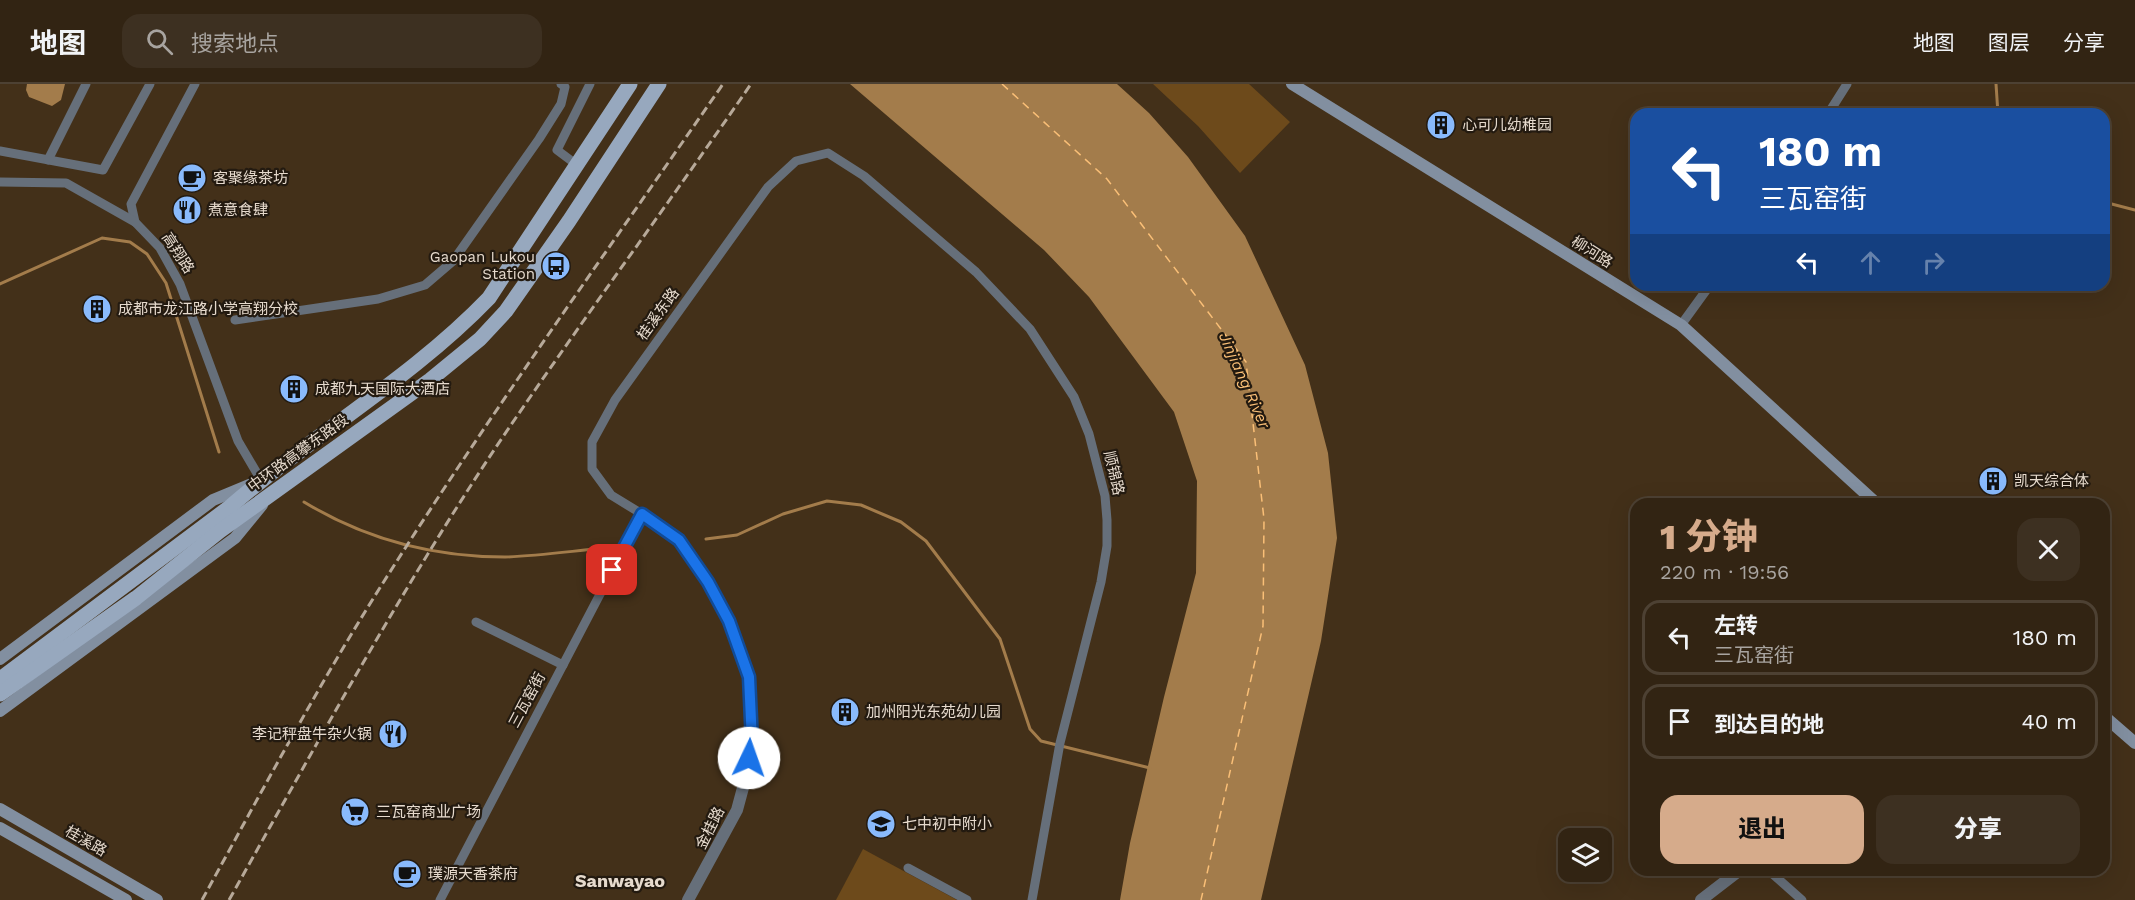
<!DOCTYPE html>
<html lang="zh">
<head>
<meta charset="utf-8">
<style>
  :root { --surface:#322413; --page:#3d3021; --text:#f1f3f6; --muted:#a8a4a0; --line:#4d4133; --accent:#d6ab8b }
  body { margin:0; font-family:"Work Sans","Noto Sans SC",sans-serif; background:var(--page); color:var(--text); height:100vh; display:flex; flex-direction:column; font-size:22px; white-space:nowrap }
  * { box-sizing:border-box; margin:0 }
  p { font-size:20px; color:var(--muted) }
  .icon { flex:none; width:33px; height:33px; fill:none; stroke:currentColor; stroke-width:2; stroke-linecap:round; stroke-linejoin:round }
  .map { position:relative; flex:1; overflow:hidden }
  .details { position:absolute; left:1630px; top:414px; width:480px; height:378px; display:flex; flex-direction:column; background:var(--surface); border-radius:18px; box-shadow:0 6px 24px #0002,0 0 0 2px var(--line) }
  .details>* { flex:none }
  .hud { position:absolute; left:1630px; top:24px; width:480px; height:183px; border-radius:18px; box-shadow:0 6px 24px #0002,0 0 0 2px var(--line); background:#1a4fa0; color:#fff; overflow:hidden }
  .buttons { position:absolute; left:1558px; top:744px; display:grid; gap:12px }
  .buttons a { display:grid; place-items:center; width:54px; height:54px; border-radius:12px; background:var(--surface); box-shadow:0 6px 24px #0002,0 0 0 2px var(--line); font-size:30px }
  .pin { position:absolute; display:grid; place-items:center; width:51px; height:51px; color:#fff; margin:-26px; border-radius:12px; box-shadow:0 3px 9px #0006 }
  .me { position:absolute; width:66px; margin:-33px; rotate:3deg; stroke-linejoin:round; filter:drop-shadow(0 0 4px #0008) }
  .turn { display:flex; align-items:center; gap:21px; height:126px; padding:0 30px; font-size:27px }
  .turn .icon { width:78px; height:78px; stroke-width:2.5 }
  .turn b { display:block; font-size:42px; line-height:51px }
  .lanes { display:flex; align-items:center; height:57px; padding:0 30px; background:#0003; justify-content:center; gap:30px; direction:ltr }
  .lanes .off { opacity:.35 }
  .round { display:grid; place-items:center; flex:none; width:63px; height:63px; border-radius:18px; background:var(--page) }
  .summary { display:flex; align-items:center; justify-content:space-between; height:102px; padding:0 30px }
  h1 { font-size:36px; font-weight:800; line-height:45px; color:var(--accent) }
  .button { display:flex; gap:12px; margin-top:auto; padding:12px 30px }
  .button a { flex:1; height:69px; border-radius:18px; background:var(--accent); color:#111; font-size:24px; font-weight:800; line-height:69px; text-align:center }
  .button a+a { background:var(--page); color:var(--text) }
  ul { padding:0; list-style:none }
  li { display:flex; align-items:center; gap:18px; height:75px; margin:0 12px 9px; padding:0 18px; border:3px solid var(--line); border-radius:18px }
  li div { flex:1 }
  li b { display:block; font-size:22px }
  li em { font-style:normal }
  header { display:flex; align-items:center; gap:36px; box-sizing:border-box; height:84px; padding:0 30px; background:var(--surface); border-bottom:2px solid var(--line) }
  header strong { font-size:28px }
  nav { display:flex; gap:33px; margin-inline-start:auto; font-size:21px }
  .search { width:420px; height:54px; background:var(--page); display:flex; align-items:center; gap:15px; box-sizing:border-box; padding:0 21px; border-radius:18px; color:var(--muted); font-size:22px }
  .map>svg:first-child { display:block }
  .green { fill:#6d4a1b }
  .water { fill:#a37c4b }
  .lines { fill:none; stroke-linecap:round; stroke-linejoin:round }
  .stream { stroke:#a37c4b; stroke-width:3 }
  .ferry { stroke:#fabf77; stroke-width:1.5; stroke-dasharray:8 6; stroke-linecap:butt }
  .minor { stroke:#666f7a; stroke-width:9 }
  .tertiary { stroke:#666f7a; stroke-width:12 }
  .secondary { stroke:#828fa0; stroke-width:12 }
  .primary { stroke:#97a8be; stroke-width:15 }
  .rail { stroke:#b7a999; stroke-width:3; stroke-dasharray:9 4.5; stroke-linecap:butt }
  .route-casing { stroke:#114b97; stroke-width:15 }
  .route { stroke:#1a73e8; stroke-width:10 }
  .labels { text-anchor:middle; stroke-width:4.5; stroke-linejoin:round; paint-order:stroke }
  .poi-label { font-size:15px; fill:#e6dacd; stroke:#231a10; text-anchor:start }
  .street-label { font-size:15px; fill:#e6dacd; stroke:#231a10 }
  .water-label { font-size:16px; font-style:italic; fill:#fabf77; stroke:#231a10 }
  .quarter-label { font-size:18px; font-weight:bold; fill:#e6dacd; stroke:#231a10 }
</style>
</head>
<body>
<header>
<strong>地图</strong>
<div class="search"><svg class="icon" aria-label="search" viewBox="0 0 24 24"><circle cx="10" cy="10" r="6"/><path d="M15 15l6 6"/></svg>搜索地点</div>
<nav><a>地图</a><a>图层</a><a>分享</a></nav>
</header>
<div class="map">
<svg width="2135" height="816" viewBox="0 0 2135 816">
  <rect width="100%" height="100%" fill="#433019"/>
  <g class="green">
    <path d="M 1153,0 L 1249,0 L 1290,38 L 1240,89 L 1198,42 Z"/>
    <path d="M 863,765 L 957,816 L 836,816 Z"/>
  </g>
  <g class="water">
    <path d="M 27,0 L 65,0 L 61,16 L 52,22 L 29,13 L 26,6 Z"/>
    <path d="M 850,0 L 1117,0 L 1149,29 L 1188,73 L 1245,152 L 1305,281 L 1328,369 L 1337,454 L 1321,557 L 1261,816 L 1120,816 L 1130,759 L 1164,613 L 1196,489 L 1197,397 L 1174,328 L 1089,213 L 1044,166 Z"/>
  </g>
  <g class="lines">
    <g class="stream">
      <path d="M 1996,0 L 1998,30"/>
      <path d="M 2104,118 L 2135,126"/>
      <path d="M 0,200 L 102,154 L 130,158 L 147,170 L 166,199 L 219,368"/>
      <path d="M 304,418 C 365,455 434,473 505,473 C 538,472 572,467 605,464"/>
      <path d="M 706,455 L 737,451 L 783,430 L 827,417 L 861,421 L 901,438 L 926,457 L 1000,555 L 1030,645 L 1041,657 L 1150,684"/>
    </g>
    <path class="ferry" d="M 1002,0 L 1107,95 L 1246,278 L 1264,435 L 1263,542 L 1201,816"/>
    <g class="minor">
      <path d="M 195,0 L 131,120 L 135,138 L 160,164 L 180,200 L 238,357 L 261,396"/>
      <path d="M 1828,30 L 1847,0"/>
      <path d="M 0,67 L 103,86 L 150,0"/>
      <path d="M 48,76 L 86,0"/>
      <path d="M 577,81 L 557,66 L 590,0"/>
      <path d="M 0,98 L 66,99 L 135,138"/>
      <path d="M 235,236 L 378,215 L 425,201 L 453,177 L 539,55 L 561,20 L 565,3 L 561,0"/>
      <path d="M 1681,241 L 1710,201"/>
      <path d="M 476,538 L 563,581"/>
      <path d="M 908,784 L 967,816"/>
      <path d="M 1768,786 L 1802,816"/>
      <path d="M 440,816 L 642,430 L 611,411 L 592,385 L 592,358 L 615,316 L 768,103 L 796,77 L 828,69 L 864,92 L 976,188 L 1030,245 L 1074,313 L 1089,350 L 1105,412 L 1107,436 L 1107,462 L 1101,498 L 1060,659 L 1032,816"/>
    </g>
    <g class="tertiary">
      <path d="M 642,430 L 679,456 L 708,498 L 729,537 L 749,593 L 752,658 L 747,689 L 737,726 L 688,816"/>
      <path d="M 1701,816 L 1740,786"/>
    </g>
    <g class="secondary">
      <path d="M 1292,0 L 1681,241 L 1877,420"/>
      <path d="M 0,575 L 213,416 L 254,399"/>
      <path d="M 0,627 L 235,454 L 262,421"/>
      <path d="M 2104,632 L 2135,659"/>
      <path d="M 0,725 L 157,816"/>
      <path d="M 0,744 L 126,816"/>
    </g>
    <g class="primary">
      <path d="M 0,595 L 231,422 C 315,349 412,294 489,214 L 630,0"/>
      <path d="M 0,610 L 136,514 L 220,447 L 430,296 L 480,255 L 506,227 L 569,137 L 659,0"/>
    </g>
    <g class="rail">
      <path d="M 202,816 C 262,707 321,596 388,491 C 494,324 610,163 723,0"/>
      <path d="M 229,816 C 315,663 399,509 496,363 C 579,240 667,122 751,0"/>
    </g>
  </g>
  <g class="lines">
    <g class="route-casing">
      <path id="route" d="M 612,486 L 642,430 L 679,456 L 708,498 L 729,537 L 749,593 L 752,658 L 749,674"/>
    </g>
    <use href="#route" class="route"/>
  </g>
  <defs>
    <g id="building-disc" transform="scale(1.5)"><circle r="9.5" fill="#89bafc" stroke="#231a10"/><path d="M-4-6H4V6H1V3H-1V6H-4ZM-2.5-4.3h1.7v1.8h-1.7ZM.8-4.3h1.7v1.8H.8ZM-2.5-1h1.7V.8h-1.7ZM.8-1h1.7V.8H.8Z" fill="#111"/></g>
    <g id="cafe-disc" transform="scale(1.5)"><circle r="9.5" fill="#89bafc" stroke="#231a10"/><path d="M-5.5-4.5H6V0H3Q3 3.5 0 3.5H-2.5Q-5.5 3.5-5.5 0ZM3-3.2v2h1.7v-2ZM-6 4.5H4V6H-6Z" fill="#111"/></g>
    <g id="restaurant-disc" transform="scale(1.5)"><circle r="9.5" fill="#89bafc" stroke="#231a10"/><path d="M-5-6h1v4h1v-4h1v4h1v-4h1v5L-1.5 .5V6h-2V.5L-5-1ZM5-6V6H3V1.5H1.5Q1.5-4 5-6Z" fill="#111"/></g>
    <g id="bus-disc" transform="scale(1.5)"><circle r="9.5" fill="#89bafc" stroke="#231a10"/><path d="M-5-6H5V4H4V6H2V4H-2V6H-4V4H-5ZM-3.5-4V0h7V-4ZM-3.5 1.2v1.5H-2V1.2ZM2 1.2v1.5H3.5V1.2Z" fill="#111"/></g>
    <g id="supermarket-disc" transform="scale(1.5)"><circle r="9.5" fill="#89bafc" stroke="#231a10"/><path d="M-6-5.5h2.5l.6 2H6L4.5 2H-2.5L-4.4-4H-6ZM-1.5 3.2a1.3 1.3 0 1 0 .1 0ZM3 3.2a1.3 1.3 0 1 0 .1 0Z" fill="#111"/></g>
    <g id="school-disc" transform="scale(1.5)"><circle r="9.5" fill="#89bafc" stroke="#231a10"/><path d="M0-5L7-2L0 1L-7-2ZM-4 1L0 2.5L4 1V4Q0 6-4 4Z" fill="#111"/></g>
  </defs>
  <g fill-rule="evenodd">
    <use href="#building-disc" x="1441" y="41"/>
    <use href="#cafe-disc" x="192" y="94"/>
    <use href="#restaurant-disc" x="187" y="126"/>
    <use href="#bus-disc" x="556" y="182"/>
    <use href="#building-disc" x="97" y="225"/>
    <use href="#building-disc" x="294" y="305"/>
    <use href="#building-disc" x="1993" y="397"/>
    <use href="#building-disc" x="845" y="628"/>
    <use href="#restaurant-disc" x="393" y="650"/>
    <use href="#supermarket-disc" x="355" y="728"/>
    <use href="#school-disc" x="881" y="740"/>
    <use href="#cafe-disc" x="407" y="790"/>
  </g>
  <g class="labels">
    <g class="poi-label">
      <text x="1462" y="46">心可儿幼稚园</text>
      <text x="213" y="99">客聚缘茶坊</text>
      <text x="208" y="131">煮意食肆</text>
      <text x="535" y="178" text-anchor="end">Gaopan Lukou<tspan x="535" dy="17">Station</tspan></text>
      <text x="118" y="230">成都市龙江路小学高翔分校</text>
      <text x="315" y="310">成都九天国际大酒店</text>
      <text x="2014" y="402">凯天综合体</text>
      <text x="866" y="633">加州阳光东苑幼儿园</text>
      <text x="372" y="655" text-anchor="end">李记秤盘牛杂火锅</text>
      <text x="376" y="733">三瓦窑商业广场</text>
      <text x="902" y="745">七中初中附小</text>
      <text x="428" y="795">璞源天香茶府</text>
    </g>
    <g class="street-label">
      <text transform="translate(1592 168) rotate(32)" y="5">柳河路</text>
      <text transform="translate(178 169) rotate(57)" y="5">高翔路</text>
      <text transform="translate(658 230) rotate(-54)" y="5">桂溪东路</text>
      <text transform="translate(298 369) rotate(-36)" y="5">中环路高攀东路段</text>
      <text transform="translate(1114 389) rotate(77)" y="5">顺锦路</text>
      <text transform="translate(527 616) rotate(-62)" y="5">三瓦窑街</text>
      <text transform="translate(710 744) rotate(-63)" y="5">金桂路</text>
      <text transform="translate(86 757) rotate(30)" y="5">桂溪路</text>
    </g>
    <g class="water-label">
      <text transform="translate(1245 296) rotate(66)" y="6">Jinjiang River</text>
    </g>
    <g class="quarter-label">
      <text x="620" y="803">Sanwayao</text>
    </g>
  </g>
</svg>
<div class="buttons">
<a><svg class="icon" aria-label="layers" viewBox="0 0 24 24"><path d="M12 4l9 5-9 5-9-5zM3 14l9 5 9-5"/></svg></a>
</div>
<div class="pin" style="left:612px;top:486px;background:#d93025"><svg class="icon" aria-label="arrive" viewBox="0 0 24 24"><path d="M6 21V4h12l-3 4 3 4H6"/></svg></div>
<svg class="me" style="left:749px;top:674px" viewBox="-20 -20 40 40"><circle r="19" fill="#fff"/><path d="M0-13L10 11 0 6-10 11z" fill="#1a73e8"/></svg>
<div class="hud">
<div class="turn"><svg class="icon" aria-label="left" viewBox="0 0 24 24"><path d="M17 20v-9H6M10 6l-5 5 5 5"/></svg><div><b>180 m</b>三瓦窑街</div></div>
<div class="lanes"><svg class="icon" aria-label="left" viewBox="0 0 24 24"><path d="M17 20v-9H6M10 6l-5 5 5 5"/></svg><svg class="icon off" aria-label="ahead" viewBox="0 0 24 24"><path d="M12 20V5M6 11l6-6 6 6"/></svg><svg class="icon off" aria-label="right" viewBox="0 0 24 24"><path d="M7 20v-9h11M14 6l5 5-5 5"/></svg></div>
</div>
<section class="details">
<div class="summary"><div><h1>1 分钟</h1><p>220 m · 19:56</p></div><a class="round"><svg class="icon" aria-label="close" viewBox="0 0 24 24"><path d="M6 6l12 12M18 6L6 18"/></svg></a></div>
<ul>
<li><svg class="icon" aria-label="left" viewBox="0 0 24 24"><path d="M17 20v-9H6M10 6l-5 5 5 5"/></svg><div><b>左转</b><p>三瓦窑街</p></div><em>180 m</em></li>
<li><svg class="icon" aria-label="arrive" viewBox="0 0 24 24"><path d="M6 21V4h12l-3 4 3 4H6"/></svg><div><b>到达目的地</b></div><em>40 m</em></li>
</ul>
<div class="button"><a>退出</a><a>分享</a></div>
</section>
</div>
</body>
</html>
